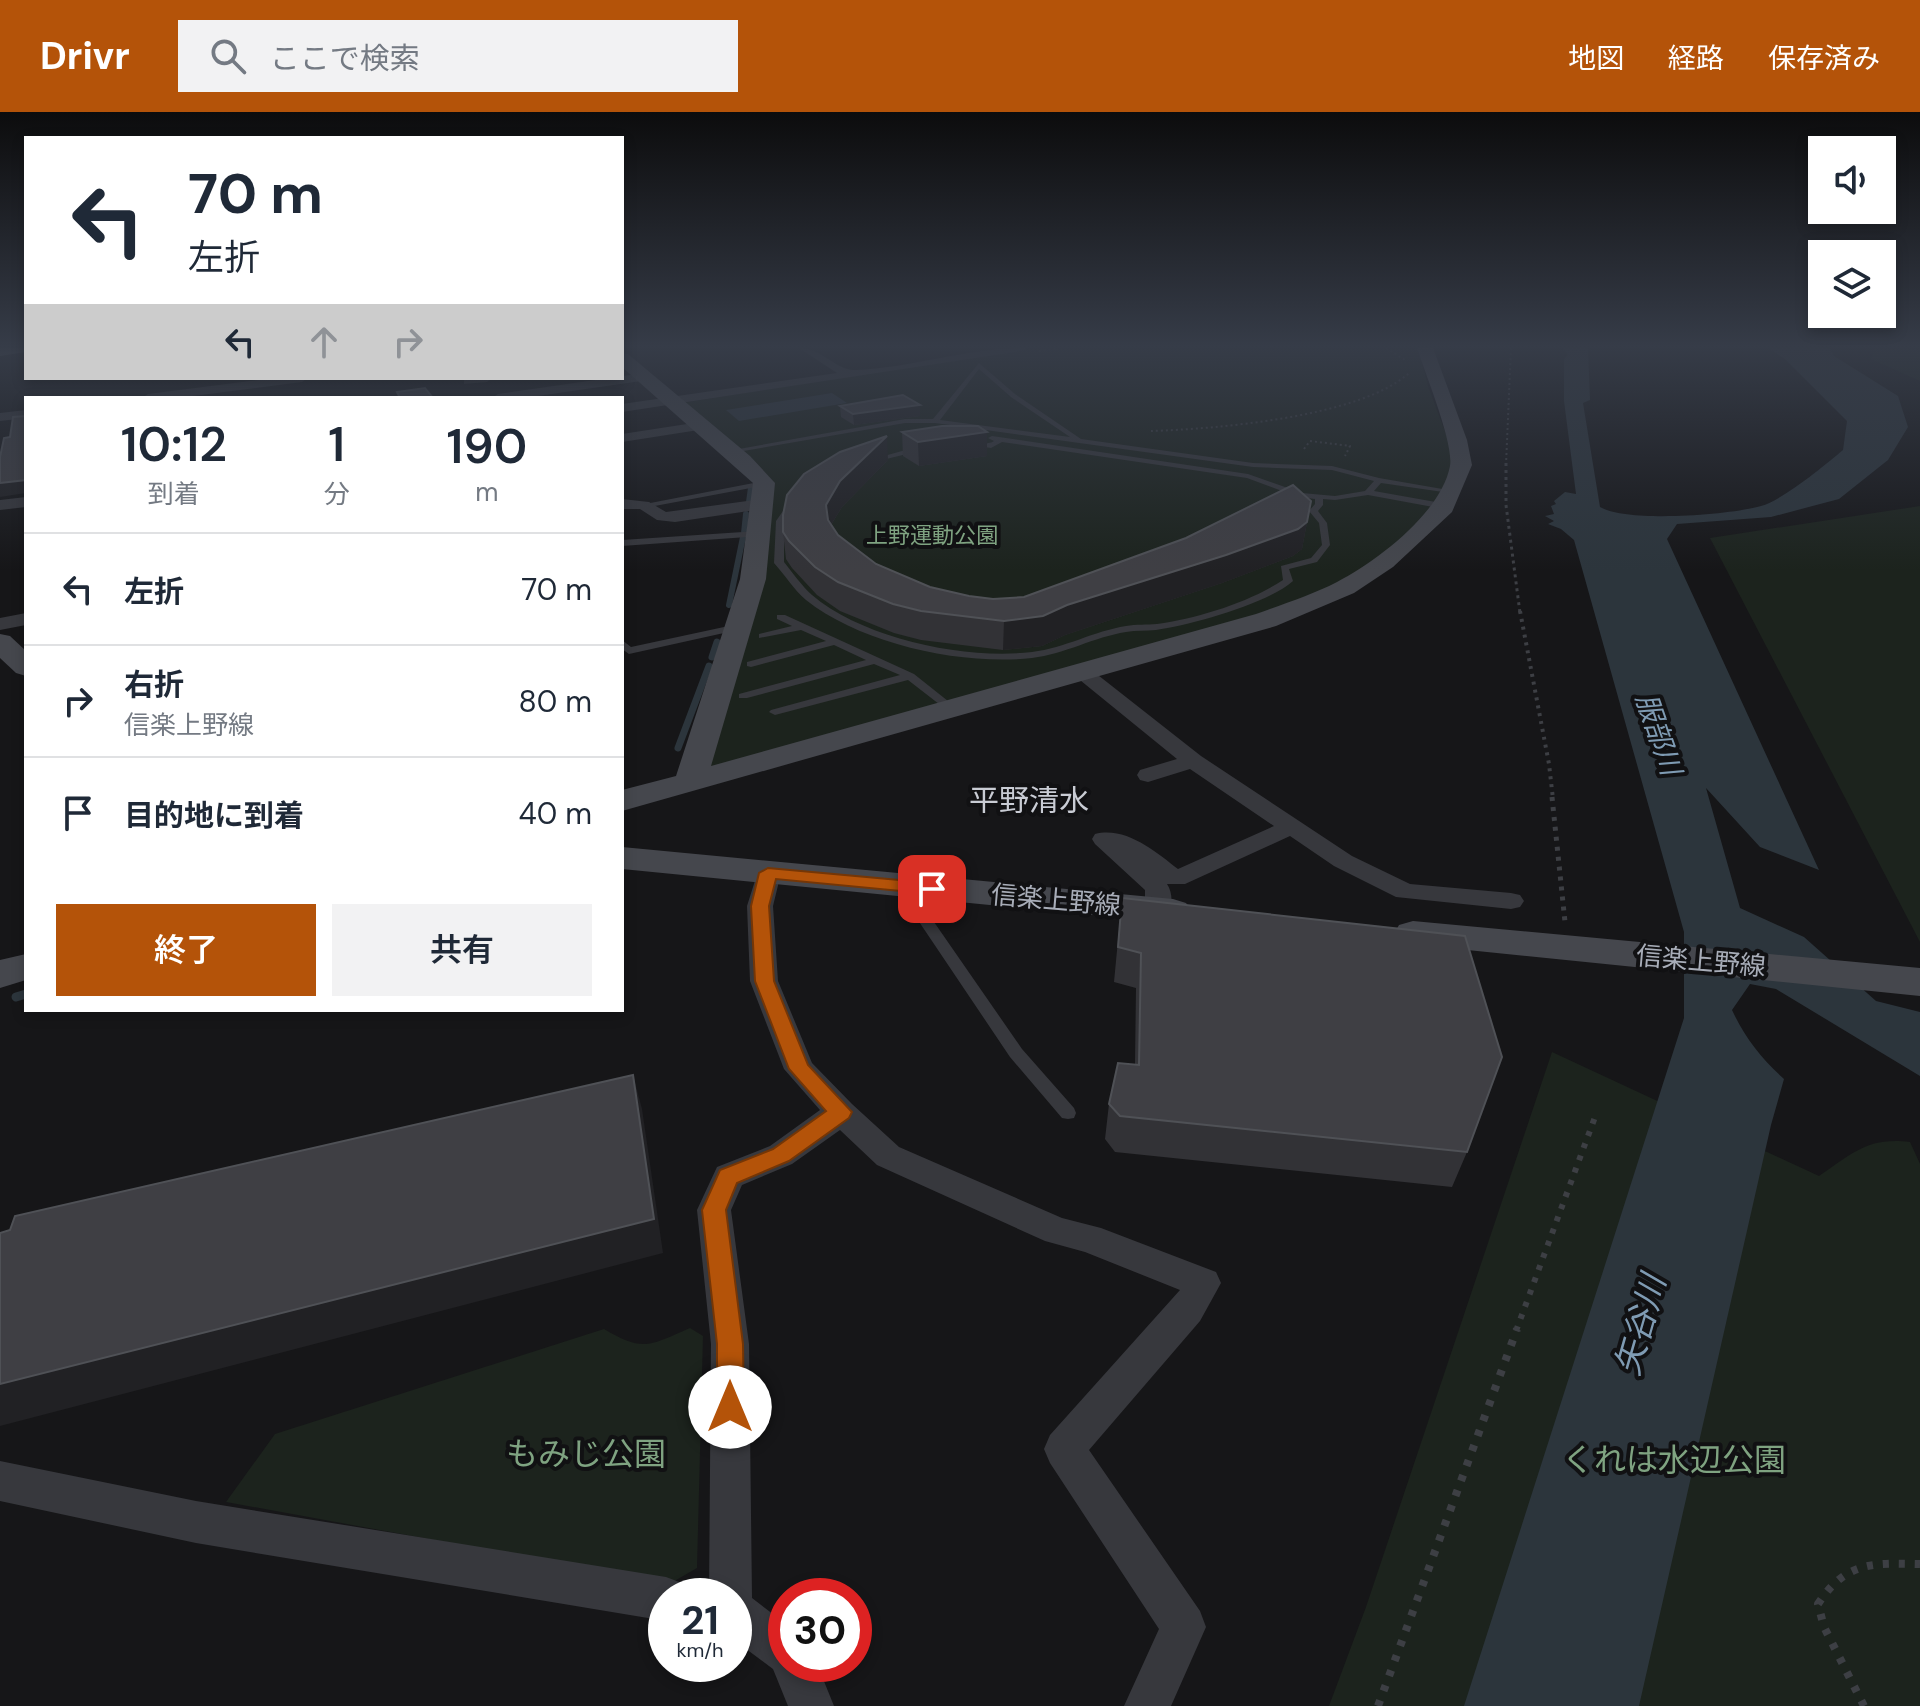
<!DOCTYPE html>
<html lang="ja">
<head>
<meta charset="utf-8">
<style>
  :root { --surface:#fff; --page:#f2f2f3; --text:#1f2937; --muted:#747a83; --line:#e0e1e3; --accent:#b45309 }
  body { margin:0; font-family:"DM Sans","Noto Sans JP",sans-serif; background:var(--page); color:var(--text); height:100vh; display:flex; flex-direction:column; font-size:30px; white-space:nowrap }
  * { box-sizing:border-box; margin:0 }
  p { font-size:26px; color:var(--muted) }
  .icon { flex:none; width:44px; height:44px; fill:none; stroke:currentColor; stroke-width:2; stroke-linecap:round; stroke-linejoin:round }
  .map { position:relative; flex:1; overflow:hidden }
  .panel { position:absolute; left:24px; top:284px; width:600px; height:616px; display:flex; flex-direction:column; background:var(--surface); border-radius:0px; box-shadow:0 4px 12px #0003 }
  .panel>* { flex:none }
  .guide { position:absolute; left:24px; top:24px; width:600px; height:244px; border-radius:0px; box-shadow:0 4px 12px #0003; background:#fff; color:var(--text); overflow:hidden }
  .tools { position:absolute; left:1808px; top:24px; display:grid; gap:16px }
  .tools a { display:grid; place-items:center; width:88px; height:88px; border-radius:0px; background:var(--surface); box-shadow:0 4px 12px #0003; font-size:40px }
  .speed { position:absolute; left:648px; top:1466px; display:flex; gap:16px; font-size:40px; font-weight:700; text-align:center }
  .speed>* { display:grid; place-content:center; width:104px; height:104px; border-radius:50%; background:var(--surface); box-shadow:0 4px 12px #0003; line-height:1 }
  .speed small { font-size:20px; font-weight:400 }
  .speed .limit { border:12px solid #d22; background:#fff; color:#111 }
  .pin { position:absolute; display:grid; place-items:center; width:68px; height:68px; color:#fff; margin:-34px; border-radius:16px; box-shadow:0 4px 12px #0006 }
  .me { position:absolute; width:88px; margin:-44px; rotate:0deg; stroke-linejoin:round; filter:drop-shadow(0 0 6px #0008) }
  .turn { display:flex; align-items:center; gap:28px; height:168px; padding:0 32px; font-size:36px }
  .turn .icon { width:104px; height:104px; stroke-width:2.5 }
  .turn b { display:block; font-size:56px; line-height:68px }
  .lanes { display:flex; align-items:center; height:76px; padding:0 32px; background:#0003; justify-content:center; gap:40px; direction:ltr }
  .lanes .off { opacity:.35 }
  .eta { display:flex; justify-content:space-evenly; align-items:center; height:136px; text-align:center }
  .eta b { font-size:48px; font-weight:600; line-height:56px }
  .primary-button { display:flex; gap:16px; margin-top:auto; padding:16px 32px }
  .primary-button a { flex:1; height:92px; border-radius:0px; background:var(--accent); color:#fff; font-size:32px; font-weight:600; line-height:92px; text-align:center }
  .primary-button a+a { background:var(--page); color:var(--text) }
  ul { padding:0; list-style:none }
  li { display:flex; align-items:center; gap:24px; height:112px; padding:0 32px; border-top:2px solid var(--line) }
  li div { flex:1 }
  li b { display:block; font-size:30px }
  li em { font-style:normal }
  header { display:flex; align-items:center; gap:48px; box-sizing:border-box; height:112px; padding:0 40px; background:var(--accent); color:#fff }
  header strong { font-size:38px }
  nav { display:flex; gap:44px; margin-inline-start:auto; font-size:28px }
  .search { width:560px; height:72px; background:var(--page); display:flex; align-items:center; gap:20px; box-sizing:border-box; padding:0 28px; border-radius:0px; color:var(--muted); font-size:30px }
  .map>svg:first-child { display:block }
  .green { fill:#1c231d }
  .water { fill:#2c353c }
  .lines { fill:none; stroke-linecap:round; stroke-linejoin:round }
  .stream-far2 { stroke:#2c353c; stroke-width:6 }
  .stream-far1 { stroke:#2c353c; stroke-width:7 }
  .stream { stroke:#2c353c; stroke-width:9 }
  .path-far5 { stroke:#3d3f44; stroke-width:2; stroke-dasharray:2 3; stroke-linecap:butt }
  .path-far4 { stroke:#3d3f44; stroke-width:3; stroke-dasharray:3 4; stroke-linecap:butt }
  .path-far3 { stroke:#3d3f44; stroke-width:4; stroke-dasharray:3 5; stroke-linecap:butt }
  .path-far2 { stroke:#3d3f44; stroke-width:5; stroke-dasharray:4 6; stroke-linecap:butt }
  .path-far1 { stroke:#3d3f44; stroke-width:6; stroke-dasharray:5 8; stroke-linecap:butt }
  .path { stroke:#3d3f44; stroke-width:8; stroke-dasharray:6 10; stroke-linecap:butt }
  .lane { fill:#37383d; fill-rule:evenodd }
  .street { fill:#37383d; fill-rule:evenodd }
  .secondary { fill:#45474d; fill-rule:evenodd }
  .highway { fill:#63666e; fill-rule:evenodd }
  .wall { fill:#323236 }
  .shaded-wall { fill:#212124 }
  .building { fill:#3f3f44; stroke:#4f5156; stroke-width:2 }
  .route { fill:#b45309; stroke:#753606; stroke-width:2 }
  .labels { text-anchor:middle; stroke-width:8; stroke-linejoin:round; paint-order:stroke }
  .far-park-label { font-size:22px; fill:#7fa381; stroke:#111113 }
  .street-label { font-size:26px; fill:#a8adb8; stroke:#111113 }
  .water-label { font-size:28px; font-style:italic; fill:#7f9bb3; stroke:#111113 }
  .quarter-label { font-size:30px; fill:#c9ccd4; stroke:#111113 }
  .near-park-label { font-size:32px; fill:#7fa381; stroke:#111113 }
  .near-water-label { font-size:34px; font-style:italic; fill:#7f9bb3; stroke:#111113 }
</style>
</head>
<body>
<header>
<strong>Drivr</strong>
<div class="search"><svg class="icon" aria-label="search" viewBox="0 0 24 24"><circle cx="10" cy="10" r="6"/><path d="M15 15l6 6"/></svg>ここで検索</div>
<nav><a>地図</a><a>経路</a><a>保存済み</a></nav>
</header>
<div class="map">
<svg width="1920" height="1594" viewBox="0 0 1920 1594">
  <rect width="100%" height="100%" fill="#161618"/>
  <g class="green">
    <path d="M 1027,236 L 1418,236 L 1429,277 L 1458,354 L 1439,400 L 1382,450 L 1264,507 L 693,667 L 766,371 L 682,291 Z"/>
    <path d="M 1875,236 L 1920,236 L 1920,269 L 1871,247 Z"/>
    <path d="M 1920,394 L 1920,830 L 1710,426 Z"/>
    <path d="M 1552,940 L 1819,1064 C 1853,1041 1868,1025 1910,1030 L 1920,1052 L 1920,1594 L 1329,1594 L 1366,1495 Z"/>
    <path d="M 690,1216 L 703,1224 L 697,1456 L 671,1471 L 226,1390 L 275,1322 L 604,1217 C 644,1241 650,1233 690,1216 Z"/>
  </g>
  <g class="water">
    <path d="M 1562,236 L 1588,236 L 1590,288 L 1583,291 L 1600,395 C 1627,411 1730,403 1761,394 C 1783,388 1825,353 1843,338 L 1847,309 L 1785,247 L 1768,236 L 1830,236 L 1834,244 L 1898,284 L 1908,315 L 1888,348 L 1839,387 L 1771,405 L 1677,412 L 1667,427 L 1819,758 L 1760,735 L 1706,676 L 1740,796 L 1804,825 L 1876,889 L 1920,900 L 1920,964 L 1776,877 L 1750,872 L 1732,898 C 1745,926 1761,946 1784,967 L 1771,1013 L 1639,1594 L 1464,1594 L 1684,906 L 1684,820 L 1574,428 L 1561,417 L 1548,412 L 1554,409 L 1545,404 L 1554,402 L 1551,394 L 1556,392 L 1554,389 L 1565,380 L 1576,382 L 1564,289 L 1564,247 L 1568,243 Z"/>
    <path d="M 832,281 L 847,291 L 739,309 L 726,298 Z"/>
  </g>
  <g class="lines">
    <g class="stream-far2">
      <path d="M 749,390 L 751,376"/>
      <path d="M 744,421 L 746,402"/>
      <path d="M 729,493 L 743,425"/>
    </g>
    <g class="stream-far1">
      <path d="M 712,545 L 717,530"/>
      <path d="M 678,636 L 709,554"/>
    </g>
    <path class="stream" d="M 16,885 L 26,882"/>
    <g class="path-far5">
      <path d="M 1386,236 L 1405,248"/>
      <path d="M 1039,239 L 1058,236"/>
      <path d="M 1151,319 C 1216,317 1361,305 1409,261"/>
      <path d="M 1304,337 L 1310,329 L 1350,334 L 1345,344"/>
      <path d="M 1506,353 L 1511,236"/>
    </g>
    <path class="path-far4" d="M 1506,351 L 1506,393 L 1520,501"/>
    <path class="path-far3" d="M 1520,499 L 1549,652 L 1553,687"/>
    <path class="path-far2" d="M 1552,685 L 1565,810"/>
    <path class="path-far1" d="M 1516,1219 L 1595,1005"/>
    <g class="path">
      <path d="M 1378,1594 L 1517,1217"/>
      <path d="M 1864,1594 L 1824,1515 L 1818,1492 C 1846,1449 1873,1451 1920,1452"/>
    </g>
    <g class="lane">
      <path d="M 979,251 L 1015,282 L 1081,327 L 1253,351 L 1332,354 L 1379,366 L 1454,379 L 1450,381 L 1381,371 L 1374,379 L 1447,392 L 1448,394 L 1444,397 L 1368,383 L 1335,388 L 1323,387 L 1323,393 L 1318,399 L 1327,411 L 1330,433 L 1317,450 L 1289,457 L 1293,469 C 1267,492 1191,513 1156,518 C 1146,519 1136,518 1126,520 C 1094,525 1065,542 1032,546 C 963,554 861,532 806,488 C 794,478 785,463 774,451 L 776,409 L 790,389 L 797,391 L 784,409 L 784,450 C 793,461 801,473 812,483 C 864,527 965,548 1032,540 C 1065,536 1094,519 1126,514 C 1136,512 1147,513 1157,512 C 1198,506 1248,491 1283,468 L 1281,454 L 1311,446 L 1322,433 L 1319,411 L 1309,399 L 1315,392 L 1315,387 L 1298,385 L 1247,366 L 1002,330 L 991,336 L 964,332 C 973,327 985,335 994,329 L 988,326 L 992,324 L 1248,362 L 1302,381 L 1335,384 L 1365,379 L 1374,369 L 1332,358 L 1253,355 L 935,311 L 905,311 L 732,341 L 728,339 L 905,307 L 933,307 ZM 979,257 L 1011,285 L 1070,325 L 940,308 Z"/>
      <path d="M 920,334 L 923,334 L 923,338 L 870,351 L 866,349 Z"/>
      <path d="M 764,369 L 768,371 L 767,373 L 644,396 L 640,393 Z"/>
      <path d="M 758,419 L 762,422 L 761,424 L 622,434 L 622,428 Z"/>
      <path d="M 777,503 L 785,503 L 914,562 L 958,597 L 952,600 L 948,599 L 908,568 L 775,603 L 769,600 L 771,598 L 900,563 L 874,552 L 747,586 L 739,586 L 739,582 L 866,548 L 834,533 L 751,555 L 747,554 L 747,550 L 826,529 L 801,518 L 759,526 L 759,522 L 792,514 L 777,507 Z"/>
      <path d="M 738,512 L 743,515 L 742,517 L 629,542 L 622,537 L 622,528 L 631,535 Z"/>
      <path d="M 902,770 L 907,771 L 1022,937 L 1074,996 L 1076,1001 L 1074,1006 L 1068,1007 L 1062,1006 L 1010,945 L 895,774 Z"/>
    </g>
    <g class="street">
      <path d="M 799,236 C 822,236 837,259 855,258 C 913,256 969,235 1027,236 L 1021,239 L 622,300 L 622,292 L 837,261 Z"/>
      <path d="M 644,261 L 648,262 L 648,268 L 524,286 L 492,286 L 498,282 Z"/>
      <path d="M 274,266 L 308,266 L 302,270 L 177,286 L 142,286 L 148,282 Z"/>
      <path d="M 464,266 L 493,266 L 487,270 L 464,272 Z"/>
      <path d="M 26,298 L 26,306 L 0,309 L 0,301 Z"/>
      <path d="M 700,310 L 705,311 L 705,317 L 622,330 L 622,322 Z"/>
      <path d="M 26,385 L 26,395 L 0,398 L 0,388 Z"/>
      <path d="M 622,387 L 649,390 L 666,400 L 762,387 L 770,392 L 762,397 L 675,410 L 657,408 L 640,397 L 622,397 Z"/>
      <path d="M 26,501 L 26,513 L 0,518 L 0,506 Z"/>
      <path d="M 1082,554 L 1089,556 L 1201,644 L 1352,744 L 1410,772 L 1511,781 L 1520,783 L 1524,789 L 1520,795 L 1511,797 L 1396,785 L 1334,754 L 1290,724 L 1185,772 L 1167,772 C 1173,781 1173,795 1167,804 L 1158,806 L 1149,804 L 1145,798 L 1145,778 L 1095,732 L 1092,727 L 1095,722 C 1126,714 1156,740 1178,757 L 1274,714 L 1190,657 L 1148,670 L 1140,668 L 1137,663 L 1140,658 L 1177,647 L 1075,564 L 1072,560 Z"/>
      <path d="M 768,753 L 777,756 L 781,761 L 773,794 L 778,869 L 812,951 L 852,992 L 899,1035 L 1062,1106 L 1101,1116 L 1216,1160 L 1221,1171 L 1200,1209 L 1089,1338 L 1200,1499 L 1206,1515 L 1171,1594 L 1124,1594 L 1159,1517 L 1050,1351 L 1044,1337 L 1050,1323 L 1180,1178 L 1085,1140 L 1045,1129 L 877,1053 L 840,1018 L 792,1052 L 742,1073 L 731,1098 L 749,1232 L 752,1486 L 786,1512 L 786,1552 L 817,1552 L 834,1594 L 788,1594 L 773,1557 L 734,1528 L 734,1484 L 709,1484 L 711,1232 L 697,1098 L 717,1055 L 770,1034 L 820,998 L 784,957 L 750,869 L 747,794 L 759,756 Z"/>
      <path d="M 0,1349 L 196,1389 L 666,1465 L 682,1471 L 687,1484 L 666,1484 L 666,1509 L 196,1431 L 0,1389 Z"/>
    </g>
    <g class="secondary">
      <path d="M 1417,236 L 1433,236 L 1467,328 L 1472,353 L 1452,400 L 1393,455 L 1354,481 L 1276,514 L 622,699 L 622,678 L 676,664 L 740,467 L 753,371 L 622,255 L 622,241 L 628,242 L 750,344 L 775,371 L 766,467 L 711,654 L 1256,502 C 1283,492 1312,483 1337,470 C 1377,449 1441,401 1450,354 C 1454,331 1425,261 1417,236 Z"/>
      <path d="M 0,522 L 10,524 L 26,539 L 26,564 L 16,561 L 0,546 Z"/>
      <path d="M 622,735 L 1173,787 L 1186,791 L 1192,799 L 1186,807 L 1173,811 L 622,757 Z"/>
      <path d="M 1413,809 L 1920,856 L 1920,884 L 1399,831 L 1394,822 L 1399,813 Z"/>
      <path d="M 26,842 L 26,868 L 0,876 L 0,848 Z"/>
    </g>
    <path class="highway" d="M 0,236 L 26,236 L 26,240 L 0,244 Z"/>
  </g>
  <g class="wall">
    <path d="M 920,293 L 920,304 L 854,313 L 841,305 L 840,294 Z"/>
    <path d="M 902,320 L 987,320 L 987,344 L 919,354 L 903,344 Z"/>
    <path d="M 888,348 L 842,395 L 831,413 L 838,423 L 876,452 L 930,475 L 969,484 L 993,487 L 1024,485 L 1311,389 L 1302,437 L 1293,444 L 1222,471 L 1065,523 L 1042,534 L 1003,538 L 921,528 L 894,521 L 840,499 L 817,483 L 792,456 L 786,447 L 783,420 Z"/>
    <path d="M 1122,786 L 1467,1040 L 1452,1075 L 1115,1040 L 1105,1027 L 1109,992 L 1135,952 L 1136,876 L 1114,870 Z"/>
  </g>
  <g class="shaded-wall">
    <path d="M 920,293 L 920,304 L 854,313 L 853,302 Z"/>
    <path d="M 987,320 L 987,344 L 919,354 L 918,330 Z"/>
    <path d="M 887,324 L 888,348 L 842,395 L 827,419 L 826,393 L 840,369 Z"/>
    <path d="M 26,368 L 26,381 L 0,385 L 0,371 Z"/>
    <path d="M 1307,410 L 1302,437 L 1293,444 L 1222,471 L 1065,523 L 1042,534 L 1003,538 L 1004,509 L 1067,493 Z"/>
    <path d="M 633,963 L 642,997 L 663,1141 L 0,1314 L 0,1272 Z"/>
  </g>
  <g class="building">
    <path d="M 425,276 L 433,286 L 400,286 L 397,280 Z"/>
    <path d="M 903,283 L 920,293 L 853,302 L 840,294 Z"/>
    <path d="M 26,304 L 26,368 L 0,371 L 0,345 L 4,326 L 10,325 L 13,305 Z"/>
    <path d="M 942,314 L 978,314 L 987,320 L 918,330 L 902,320 Z"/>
    <path d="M 887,324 L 840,369 L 826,393 L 828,408 L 838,423 L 876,452 L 930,475 L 969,484 L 993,487 L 1024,485 L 1186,426 L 1293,373 L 1311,389 L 1307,410 L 1298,417 L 1226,443 L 1067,493 L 1043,504 L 1004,509 L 921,499 L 893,492 L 838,470 L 815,455 L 789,429 L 783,420 L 783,403 L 787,383 L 804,362 L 840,340 Z"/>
    <path d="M 1122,786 L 1465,824 L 1502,945 L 1467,1040 L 1120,1004 L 1109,992 L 1118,951 L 1139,953 L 1141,841 L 1118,835 Z"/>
    <path d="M 633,963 L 654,1107 L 0,1272 L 0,1121 L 10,1118 L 15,1104 Z"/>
  </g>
  <linearGradient id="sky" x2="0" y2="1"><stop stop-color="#0c0c0d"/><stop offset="0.51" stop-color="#363c48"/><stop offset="1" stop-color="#363c48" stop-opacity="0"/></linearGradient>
  <rect width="1920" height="459" fill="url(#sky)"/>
  <path class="route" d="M 768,756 L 932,771 L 941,777 L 932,782 L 776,767 L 769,794 L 774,869 L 808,953 L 852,1000 L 849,1006 L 789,1049 L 737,1071 L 726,1098 L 743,1232 L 744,1295 L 740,1304 L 730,1308 L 721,1304 L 717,1295 L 717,1232 L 702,1098 L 720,1058 L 773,1037 L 826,999 L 789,957 L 755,869 L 751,794 L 759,761 Z"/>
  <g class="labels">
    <g class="far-park-label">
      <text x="932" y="431">上野運動公園</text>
    </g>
    <g class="street-label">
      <text transform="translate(1056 788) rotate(5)" y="9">信楽上野線</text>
      <text transform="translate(1701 849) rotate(5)" y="9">信楽上野線</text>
    </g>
    <g class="water-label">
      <text transform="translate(1659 622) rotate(71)" y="10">服部川</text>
    </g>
    <g class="quarter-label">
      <text x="1029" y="699">平野清水</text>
    </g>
    <g class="near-park-label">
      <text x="586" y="1353">もみじ公園</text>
      <text x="1674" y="1359">くれは水辺公園</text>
    </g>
    <g class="near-water-label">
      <text transform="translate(1640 1213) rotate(-74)" y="12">矢谷川</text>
    </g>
  </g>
</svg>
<div class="tools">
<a><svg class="icon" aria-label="sound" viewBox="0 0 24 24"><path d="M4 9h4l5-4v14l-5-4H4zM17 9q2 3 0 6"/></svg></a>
<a><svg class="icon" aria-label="layers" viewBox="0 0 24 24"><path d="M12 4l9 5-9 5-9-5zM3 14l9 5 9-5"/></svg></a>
</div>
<div class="speed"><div>21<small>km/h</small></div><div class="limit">30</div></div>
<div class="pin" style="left:932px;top:777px;background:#d93025"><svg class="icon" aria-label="arrive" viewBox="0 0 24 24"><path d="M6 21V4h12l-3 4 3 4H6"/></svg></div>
<svg class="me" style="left:730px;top:1295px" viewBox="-20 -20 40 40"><circle r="19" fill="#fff"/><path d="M0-13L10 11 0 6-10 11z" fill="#b45309"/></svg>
<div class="guide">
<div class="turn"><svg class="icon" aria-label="left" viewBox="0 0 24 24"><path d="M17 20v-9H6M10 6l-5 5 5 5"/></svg><div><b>70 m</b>左折</div></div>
<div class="lanes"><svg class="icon" aria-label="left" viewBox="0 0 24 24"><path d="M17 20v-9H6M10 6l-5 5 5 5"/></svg><svg class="icon off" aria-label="ahead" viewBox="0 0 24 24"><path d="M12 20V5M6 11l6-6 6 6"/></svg><svg class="icon off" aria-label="right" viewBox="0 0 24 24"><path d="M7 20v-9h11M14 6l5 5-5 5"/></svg></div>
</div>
<section class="panel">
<div class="eta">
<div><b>10:12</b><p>到着</p></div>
<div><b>1</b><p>分</p></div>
<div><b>190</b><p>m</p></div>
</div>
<ul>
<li><svg class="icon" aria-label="left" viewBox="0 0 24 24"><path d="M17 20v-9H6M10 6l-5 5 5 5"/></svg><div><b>左折</b></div><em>70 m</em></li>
<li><svg class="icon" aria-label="right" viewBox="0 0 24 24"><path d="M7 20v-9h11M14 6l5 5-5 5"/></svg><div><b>右折</b><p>信楽上野線</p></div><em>80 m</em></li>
<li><svg class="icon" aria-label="arrive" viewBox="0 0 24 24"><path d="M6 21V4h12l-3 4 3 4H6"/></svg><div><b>目的地に到着</b></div><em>40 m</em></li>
</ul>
<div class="primary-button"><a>終了</a><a>共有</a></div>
</section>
</div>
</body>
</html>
